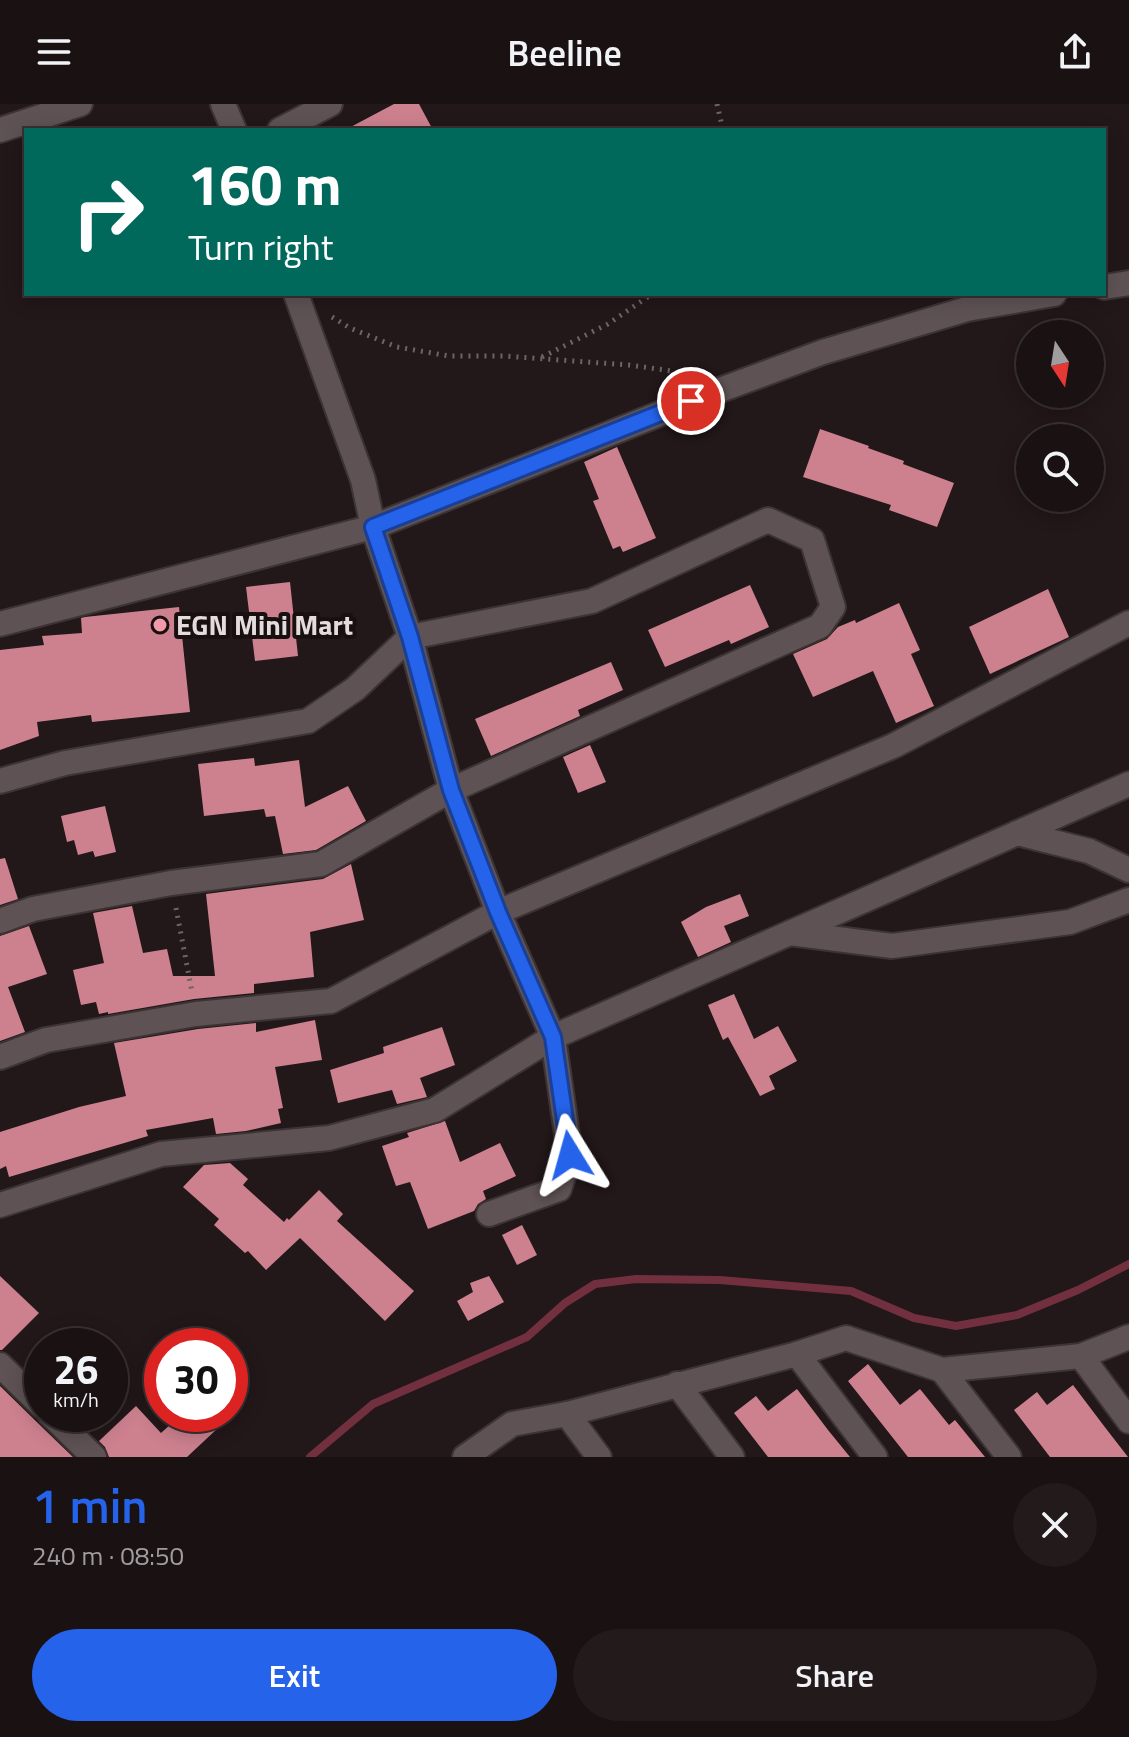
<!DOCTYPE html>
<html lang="en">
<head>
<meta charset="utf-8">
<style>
  :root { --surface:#1a1113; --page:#231a1c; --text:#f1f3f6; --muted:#9f9da0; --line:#383133; --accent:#2563eb }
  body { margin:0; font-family:"Titillium Web",sans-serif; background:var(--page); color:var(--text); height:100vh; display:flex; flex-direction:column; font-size:30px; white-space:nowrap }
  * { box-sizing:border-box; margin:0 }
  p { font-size:26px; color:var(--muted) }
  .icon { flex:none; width:44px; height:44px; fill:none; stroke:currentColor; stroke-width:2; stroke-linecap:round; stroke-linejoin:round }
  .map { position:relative; height:1353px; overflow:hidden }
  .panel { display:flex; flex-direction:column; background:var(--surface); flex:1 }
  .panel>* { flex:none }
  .hud { position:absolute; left:24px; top:24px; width:1082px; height:168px; border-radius:0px; box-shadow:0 4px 20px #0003,0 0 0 2px var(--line); background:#00695c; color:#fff; overflow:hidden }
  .needle { width:52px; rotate:168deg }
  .fabs { position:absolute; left:1016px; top:216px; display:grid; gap:16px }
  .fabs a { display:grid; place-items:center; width:88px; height:88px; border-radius:50%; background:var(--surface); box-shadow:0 4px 20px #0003,0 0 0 2px var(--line); font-size:40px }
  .speed { position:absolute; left:24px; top:1224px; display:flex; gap:16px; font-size:40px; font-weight:700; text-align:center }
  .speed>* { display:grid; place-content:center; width:104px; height:104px; border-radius:50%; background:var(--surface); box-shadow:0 4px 20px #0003,0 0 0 2px var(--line); line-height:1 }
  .speed small { font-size:20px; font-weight:400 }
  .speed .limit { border:12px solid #d22; background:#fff; color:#111 }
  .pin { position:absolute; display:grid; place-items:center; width:68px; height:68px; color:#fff; margin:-34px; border:4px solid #fff; border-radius:50%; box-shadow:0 2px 8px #0007 }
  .me { position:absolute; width:88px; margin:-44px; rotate:352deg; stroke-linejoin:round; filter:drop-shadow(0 0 6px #0008) }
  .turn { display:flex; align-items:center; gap:28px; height:168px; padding:0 32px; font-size:36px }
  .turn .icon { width:104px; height:104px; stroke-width:2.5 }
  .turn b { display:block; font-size:56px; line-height:68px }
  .round { display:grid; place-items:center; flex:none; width:84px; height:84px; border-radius:42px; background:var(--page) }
  .head { display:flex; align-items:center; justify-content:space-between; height:136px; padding:0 32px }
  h1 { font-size:48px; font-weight:600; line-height:60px; color:var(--accent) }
  .primary-button { display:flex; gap:16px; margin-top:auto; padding:16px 32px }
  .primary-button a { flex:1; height:92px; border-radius:48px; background:var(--accent); color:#fff; font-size:32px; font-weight:600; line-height:92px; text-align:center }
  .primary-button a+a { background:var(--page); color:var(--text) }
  header { display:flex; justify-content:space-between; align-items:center; height:104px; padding:0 32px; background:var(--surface); font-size:36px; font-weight:600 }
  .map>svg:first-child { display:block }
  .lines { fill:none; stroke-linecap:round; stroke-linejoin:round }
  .stream { stroke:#72303f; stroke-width:8 }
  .building { fill:#cd818f }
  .minor-casing { stroke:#3b3334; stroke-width:28 }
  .path { stroke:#6e6466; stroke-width:5; stroke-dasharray:2 6; stroke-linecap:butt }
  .minor { stroke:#5e5254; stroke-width:24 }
  .route-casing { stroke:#184099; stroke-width:20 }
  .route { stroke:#2563eb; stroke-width:14 }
  .poi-dot { fill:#f39aaa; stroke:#180f10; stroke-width:3 }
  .labels { text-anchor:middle; stroke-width:8; stroke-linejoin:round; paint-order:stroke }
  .poi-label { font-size:28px; font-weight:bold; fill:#e3dbdc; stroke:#180f10; text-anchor:start }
</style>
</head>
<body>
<header><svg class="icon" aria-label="menu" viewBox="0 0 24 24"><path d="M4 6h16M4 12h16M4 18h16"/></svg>Beeline<svg class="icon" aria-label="share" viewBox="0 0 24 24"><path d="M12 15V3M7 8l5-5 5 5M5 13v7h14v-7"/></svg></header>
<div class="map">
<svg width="1129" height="1353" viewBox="0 0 1129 1353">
  <rect width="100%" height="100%" fill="#221719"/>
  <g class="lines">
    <path class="stream" d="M 310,1353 L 373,1300 L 527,1233 L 565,1199 L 595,1180 L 636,1175 L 720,1176 L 851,1187 L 914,1214 L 956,1222 L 1017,1211 L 1078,1186 L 1129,1160"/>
  </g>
  <g class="building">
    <path d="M 394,0 L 419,0 L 433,26 L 345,26 Z"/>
    <path d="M 820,325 L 869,342 L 868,344 L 904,357 L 903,360 L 954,379 L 937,423 L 889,406 L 891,401 L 803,373 Z"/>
    <path d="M 617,343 L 656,434 L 623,448 L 620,442 L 613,445 L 593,397 L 599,395 L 584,358 Z"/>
    <path d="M 290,478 L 298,552 L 255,557 L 246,483 Z"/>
    <path d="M 750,481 L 769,523 L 731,540 L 729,536 L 665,563 L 648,526 Z"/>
    <path d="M 1048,485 L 1069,533 L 990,570 L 969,523 Z"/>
    <path d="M 899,499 L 920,546 L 911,550 L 934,602 L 896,619 L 873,567 L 813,593 L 793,550 L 827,535 L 838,523 L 855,516 L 856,519 Z"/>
    <path d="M 179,503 L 190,608 L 92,618 L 91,611 L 37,618 L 39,632 L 0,646 L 0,546 L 44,541 L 42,532 L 82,529 L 81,514 L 85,513 Z"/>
    <path d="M 611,558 L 623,586 L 578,606 L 580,612 L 491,652 L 475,615 Z"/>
    <path d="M 590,641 L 606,678 L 578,689 L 563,653 Z"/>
    <path d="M 254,654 L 255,662 L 299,656 L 305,703 L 348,682 L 366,717 L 316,746 L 283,750 L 275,712 L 266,713 L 264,705 L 204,712 L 198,660 Z"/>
    <path d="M 105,702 L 116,748 L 95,753 L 93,747 L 78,751 L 74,736 L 67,738 L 61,712 Z"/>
    <path d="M 5,754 L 18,795 L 0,801 L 0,755 Z"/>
    <path d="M 351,760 L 364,816 L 310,828 L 314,873 L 254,880 L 254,889 L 194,895 L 108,910 L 108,908 L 99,910 L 96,898 L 81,901 L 73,866 L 104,859 L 93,809 L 132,802 L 143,849 L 167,845 L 173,872 L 215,872 L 206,790 L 323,775 Z"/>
    <path d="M 740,790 L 749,812 L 724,822 L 731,838 L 698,853 L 681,818 L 706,803 Z"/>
    <path d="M 29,822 L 47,870 L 8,883 L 25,928 L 0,937 L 0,832 Z"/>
    <path d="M 734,890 L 754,935 L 778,922 L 797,957 L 769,972 L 775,985 L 760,992 L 728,933 L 723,936 L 708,901 Z"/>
    <path d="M 315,916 L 322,956 L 275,963 L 283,1004 L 278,1005 L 281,1019 L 246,1027 L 216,1030 L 213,1014 L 146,1026 L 148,1032 L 9,1073 L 6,1062 L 0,1065 L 0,1028 L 79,1003 L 126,992 L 114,939 L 198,925 L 256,919 L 256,928 Z"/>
    <path d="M 442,923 L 455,961 L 420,974 L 427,993 L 397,1000 L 392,986 L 338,999 L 330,966 L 384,949 L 383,943 Z"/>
    <path d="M 445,1017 L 460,1058 L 500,1039 L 516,1072 L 483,1087 L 486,1095 L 478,1100 L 474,1107 L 428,1125 L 410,1078 L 396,1082 L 382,1042 L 409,1033 L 407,1029 Z"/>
    <path d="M 230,1059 L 248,1075 L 243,1081 L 284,1118 L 287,1114 L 289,1116 L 319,1086 L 343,1110 L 337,1117 L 414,1187 L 385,1217 L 300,1134 L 266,1166 L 248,1147 L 245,1149 L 214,1121 L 219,1115 L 183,1083 L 204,1061 Z"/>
    <path d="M 522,1121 L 537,1151 L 517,1161 L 502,1131 Z"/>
    <path d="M 0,1172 L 39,1209 L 2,1246 L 0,1246 Z"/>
    <path d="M 489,1172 L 504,1198 L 468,1217 L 457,1197 L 473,1188 L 470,1179 Z"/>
    <path d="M 868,1260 L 900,1301 L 920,1285 L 949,1321 L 955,1316 L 985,1353 L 908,1353 L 848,1277 Z"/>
    <path d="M 1073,1281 L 1104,1322 L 1128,1353 L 1050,1353 L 1014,1306 L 1037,1288 L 1047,1301 Z"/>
    <path d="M 0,1282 L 45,1326 L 73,1353 L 0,1353 Z"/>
    <path d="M 797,1285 L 828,1326 L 850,1353 L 768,1353 L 734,1309 L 756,1292 L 768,1307 Z"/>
    <path d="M 136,1302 L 161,1329 L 182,1310 L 233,1310 L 187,1353 L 109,1353 L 105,1343 L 99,1337 Z"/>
  </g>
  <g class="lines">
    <g class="minor-casing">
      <g id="minor">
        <path d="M 223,0 L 234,26"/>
        <path d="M 0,26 L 80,0"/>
        <path d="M 280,26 L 330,0"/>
        <path d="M 1104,183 L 1129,179"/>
        <path d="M 296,190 L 363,376 L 373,423 L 410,533 L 451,686 L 498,808 L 553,933 L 570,1051 L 559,1085 L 489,1110"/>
        <path d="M 0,520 L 373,423 L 720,286 L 823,248 L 967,205 L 1054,190"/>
        <path d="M 0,677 L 65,659 L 308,617 L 355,585 L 410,533 L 592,497 L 768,416 L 812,436 L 833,503 L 820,522 L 451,686 L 321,760 L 171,779 L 33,805 L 0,817"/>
        <path d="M 1017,729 L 1089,747 L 1129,766"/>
        <path d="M 790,829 L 892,842 L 1070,818 L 1129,796"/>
        <path d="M 0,953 L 46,936 L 196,910 L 331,897 L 498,808 L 893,642 L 1129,519"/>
        <path d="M 0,1101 L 161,1050 L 329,1034 L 435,1006 L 553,933 L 1129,680"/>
        <path d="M 797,1250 L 875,1353"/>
        <path d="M 1081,1252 L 1129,1317"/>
        <path d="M 0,1261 L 42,1302"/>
        <path d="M 942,1266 L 1009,1353"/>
        <path d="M 677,1280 L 732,1353"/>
        <path d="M 50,1310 L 94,1353"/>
        <path d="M 567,1310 L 599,1353"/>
        <path d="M 465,1353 L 512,1320 L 567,1310 L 797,1250 L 846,1234 L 942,1266 L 1081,1252 L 1129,1233"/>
      </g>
    </g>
    <g class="path">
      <path d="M 717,0 L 723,26"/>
      <path d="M 332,213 L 350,224 L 397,243 L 449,252 L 504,252 L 629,261 L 672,267 L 685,272"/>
      <path d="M 542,253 L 608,220 L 652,190"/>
      <path d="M 176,804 L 192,888"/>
    </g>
    <use href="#minor" class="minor"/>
  </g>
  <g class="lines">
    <g class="route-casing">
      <path id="route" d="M 570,1051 L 553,933 L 498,808 L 451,686 L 410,533 L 373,423 L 691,297"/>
    </g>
    <use href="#route" class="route"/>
  </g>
  <circle class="poi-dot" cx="160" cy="521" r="8"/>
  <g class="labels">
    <g class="poi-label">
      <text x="176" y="531">EGN Mini Mart</text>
    </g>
  </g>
</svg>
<div class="fabs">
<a><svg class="needle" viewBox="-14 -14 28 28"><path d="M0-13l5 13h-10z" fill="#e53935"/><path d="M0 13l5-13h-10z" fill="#9f9da0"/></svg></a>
<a><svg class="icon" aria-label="search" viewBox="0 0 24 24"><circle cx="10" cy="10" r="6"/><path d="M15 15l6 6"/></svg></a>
</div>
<div class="speed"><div>26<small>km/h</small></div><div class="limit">30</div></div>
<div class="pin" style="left:691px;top:297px;background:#d93025"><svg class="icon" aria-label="arrive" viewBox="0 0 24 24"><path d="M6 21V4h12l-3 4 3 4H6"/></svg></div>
<svg class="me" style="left:570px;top:1051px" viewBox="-20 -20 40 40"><path d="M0-17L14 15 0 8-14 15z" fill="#2563eb" stroke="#fff" stroke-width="4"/></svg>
<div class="hud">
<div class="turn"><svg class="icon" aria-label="right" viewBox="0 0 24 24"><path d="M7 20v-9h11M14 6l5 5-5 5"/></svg><div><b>160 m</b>Turn right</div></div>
</div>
</div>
<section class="panel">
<div class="head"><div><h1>1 min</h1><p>240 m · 08:50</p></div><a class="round"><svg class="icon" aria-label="close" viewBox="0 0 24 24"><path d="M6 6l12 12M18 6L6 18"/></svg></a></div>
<div class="primary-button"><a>Exit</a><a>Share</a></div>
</section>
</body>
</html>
